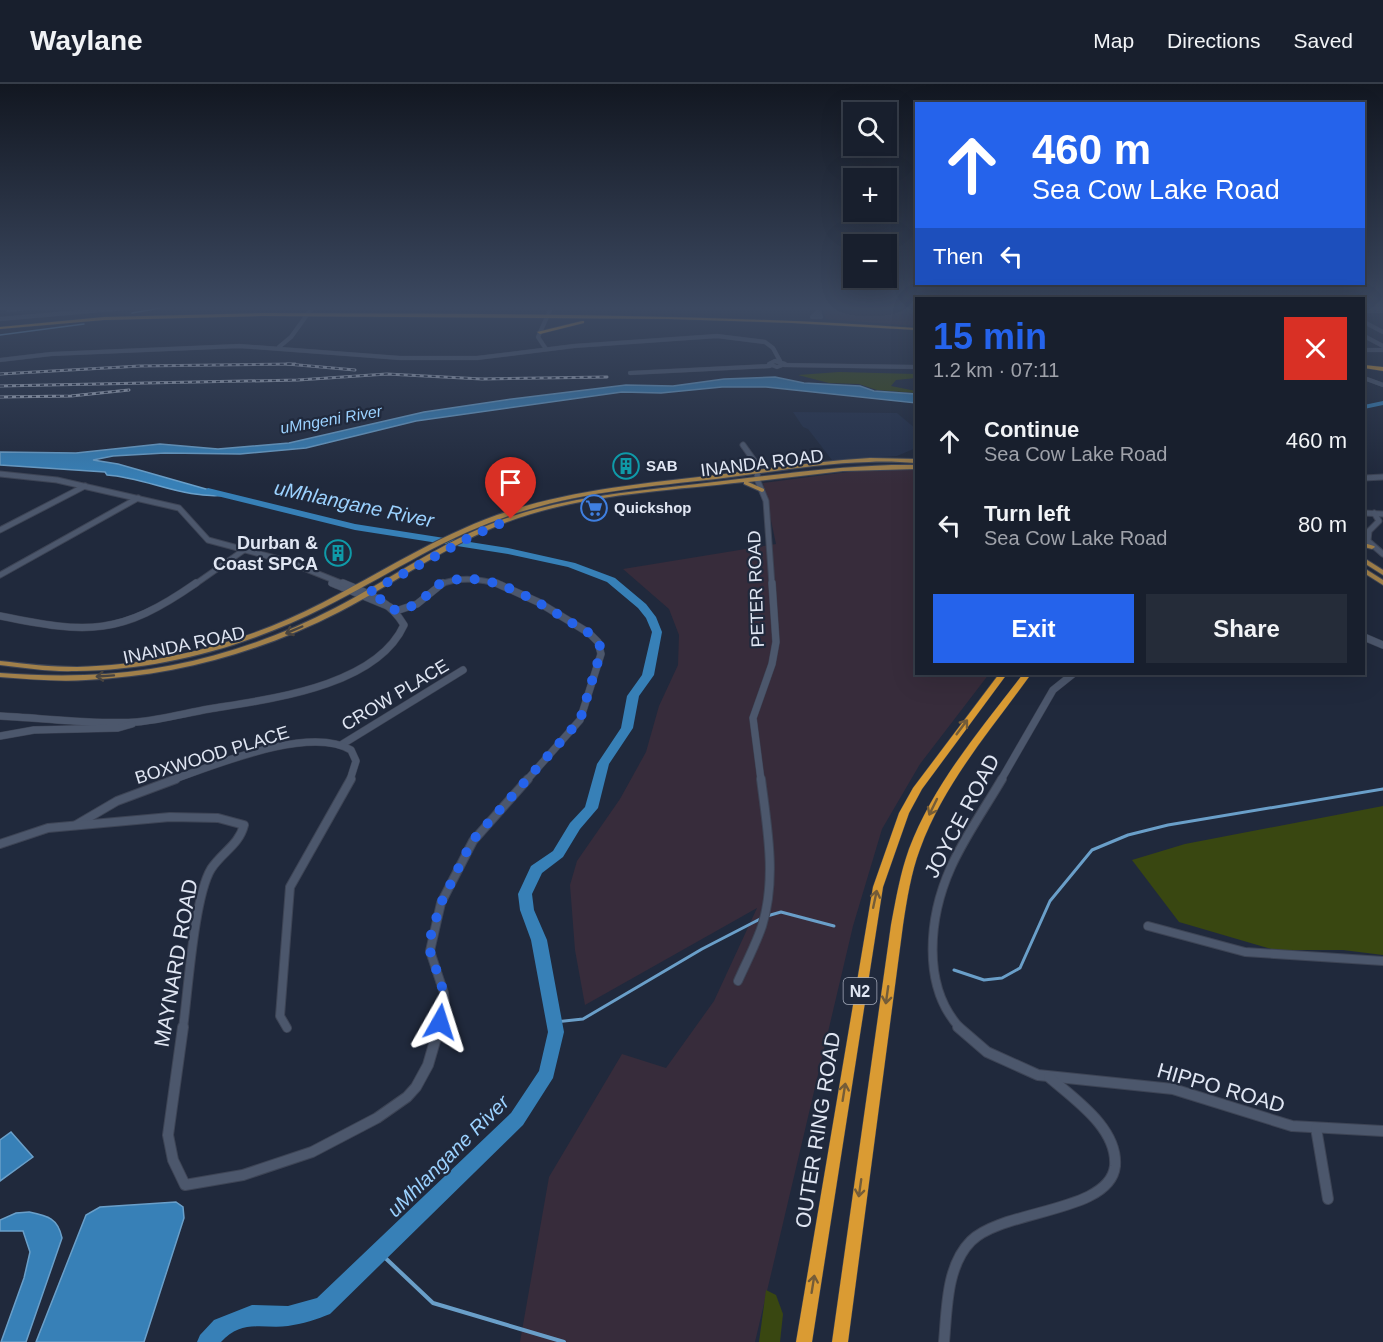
<!DOCTYPE html>
<html lang="en">
<head>
<meta charset="utf-8">
<style>
  :root { --surface:#181f2d; --page:#252c39; --text:#f1f3f6; --muted:#9fa2aa; --line:#363d49; --accent:#2563eb }
  body { margin:0; font-family:Helvetica,sans-serif; background:var(--page); color:var(--text); height:100vh; display:flex; flex-direction:column; font-size:22px; white-space:nowrap }
  * { box-sizing:border-box; margin:0 }
  p { font-size:20px; color:var(--muted) }
  .icon { flex:none; width:33px; height:33px; fill:none; stroke:currentColor; stroke-width:2; stroke-linecap:round; stroke-linejoin:round }
  .map { position:relative; flex:1; overflow:hidden }
  .panel { position:absolute; left:915px; top:213px; width:450px; height:378px; display:flex; flex-direction:column; background:var(--surface); border-radius:0px; box-shadow:0 6px 24px #0002,0 0 0 2px var(--line) }
  .panel>* { flex:none }
  .banner { position:absolute; left:915px; top:18px; width:450px; height:183px; border-radius:0px; box-shadow:0 6px 24px #0002,0 0 0 2px var(--line); background:#2563eb; color:#fff; overflow:hidden }
  .fabs { position:absolute; left:843px; top:18px; display:grid; gap:12px }
  .fabs a { display:grid; place-items:center; width:54px; height:54px; border-radius:0px; background:var(--surface); box-shadow:0 6px 24px #0002,0 0 0 2px var(--line); font-size:30px }
  .pin { position:absolute; display:grid; place-items:center; width:51px; height:51px; color:#fff; margin:-62px -26px; border-radius:50% 50% 50% 0; rotate:-45deg; box-shadow:0 0 6px #0007 }
  .pin .icon { rotate:45deg }
  .me { position:absolute; width:66px; margin:-33px; rotate:6deg; stroke-linejoin:round; filter:drop-shadow(0 0 4px #0008) }
  .turn { display:flex; align-items:center; gap:21px; height:126px; padding:0 18px; font-size:27px }
  .turn .icon { width:78px; height:78px; stroke-width:2.5 }
  .turn b { display:block; font-size:42px; line-height:51px }
  .then { display:flex; align-items:center; height:57px; padding:0 18px; background:#0003; gap:12px; font-size:22px }
  .round { display:grid; place-items:center; flex:none; width:63px; height:63px; border-radius:0px; background:var(--page) }
  .overview { display:flex; align-items:center; justify-content:space-between; height:102px; padding:0 18px }
  h1 { font-size:36px; font-weight:700; line-height:45px; color:var(--accent) }
  .button { display:flex; gap:12px; margin-top:auto; padding:12px 18px }
  .button a { flex:1; height:69px; border-radius:0px; background:var(--accent); color:#fff; font-size:24px; font-weight:700; line-height:69px; text-align:center }
  .button a+a { background:var(--page); color:var(--text) }
  ul { padding:0; list-style:none }
  li { display:flex; align-items:center; gap:18px; height:84px; padding:0 18px }
  li div { flex:1 }
  li b { display:block; font-size:22px }
  li em { font-style:normal }
  header { display:flex; align-items:center; gap:36px; box-sizing:border-box; height:84px; padding:0 30px; background:var(--surface); border-bottom:2px solid var(--line) }
  header strong { font-size:28px }
  nav { display:flex; gap:33px; margin-inline-start:auto; font-size:21px }
  .map>svg:first-child { display:block }
  .built { fill:#243049 }
  .industrial { fill:#372c3b }
  .education { fill:#3a2b37 }
  .green { fill:#394711 }
  .water { fill:#3780b7; stroke:#6a9fc9; stroke-width:1.5 }
  .lines { fill:none; stroke-linecap:round; stroke-linejoin:round }
  .stream-far2 { stroke:#6a9fc9; stroke-width:1.5 }
  .stream-far1 { stroke:#6a9fc9; stroke-width:3 }
  .stream { stroke:#6a9fc9; stroke-width:4 }
  .river { fill:#3780b7; fill-rule:evenodd }
  .minor-far4-casing { stroke:#3d4455; stroke-width:4.5 }
  .minor-far3-casing { stroke:#3d4455; stroke-width:7 }
  .minor-far2-casing { stroke:#3d4455; stroke-width:8 }
  .minor-far1-casing { stroke:#3d4455; stroke-width:10 }
  .minor-casing { stroke:#3d4455; stroke-width:12 }
  .major-casing { stroke:#3d4455; stroke-width:2 }
  .highway-casing { stroke:#3d4455; stroke-width:1 }
  .minor-far4 { stroke:#4c576c; stroke-width:4 }
  .minor-far3 { stroke:#4c576c; stroke-width:5 }
  .minor-far2 { stroke:#4c576c; stroke-width:7 }
  .minor-far1 { stroke:#4c576c; stroke-width:8 }
  .minor { stroke:#4c576c; stroke-width:10 }
  .major { fill:#a1804a; fill-rule:evenodd }
  .highway { fill:#da9b33; fill-rule:evenodd }
  .rail-casing { stroke:#b0b7c5; stroke-width:3 }
  .rail { stroke:#20293c; stroke-width:1.5; stroke-dasharray:4; stroke-linecap:butt }
  .oneway { stroke:#474340 }
  .oneway2 { stroke:#745c38 }
  .route { stroke:#2563eb; stroke-width:10; stroke-dasharray:0 18 }
  .labels { text-anchor:middle; stroke-width:4.5; stroke-linejoin:round; paint-order:stroke }
  .far-poi-label { font-size:15px; font-weight:bold; fill:#e0e6f3; stroke:#20293c; text-anchor:start }
  .far-water-label { font-size:16px; font-style:italic; fill:#9bd1fe; stroke:#20293c }
  .shield { fill:#20293c; stroke:#a6adbc; stroke-width:1.5 }
  .shield-label { font-size:16px; font-weight:bold; fill:#e0e6f3 }
  .street-label { font-size:18px; fill:#e0e6f3; stroke:#20293c }
  .poi-label { font-size:18px; font-weight:bold; fill:#e0e6f3; stroke:#20293c; text-anchor:end }
  .water-label { font-size:20px; font-style:italic; fill:#9bd1fe; stroke:#20293c }
  .near-street-label { font-size:21px; fill:#e0e6f3; stroke:#20293c }
</style>
</head>
<body>
<header>
<strong>Waylane</strong>
<nav><a>Map</a><a>Directions</a><a>Saved</a></nav>
</header>
<div class="map">
<svg width="1383" height="1258" viewBox="0 0 1383 1258">
  <rect width="100%" height="100%" fill="#20293c"/>
  <path class="built" d="M 793,328 L 897,329 L 916,345 L 916,364 L 897,372 L 832,376 L 808,345 L 803,343 Z"/>
  <path class="industrial" d="M 863,386 L 916,386 L 916,590 L 989,590 L 920,680 L 882,745 L 853,842 L 755,1258 L 520,1258 L 549,1093 L 622,970 L 666,984 L 714,917 L 757,824 L 585,921 L 575,866 L 570,801 L 577,777 L 620,715 L 646,668 L 659,622 L 678,581 L 679,551 L 669,525 L 623,485 L 776,460 L 763,399 Z"/>
  <path class="education" d="M 823,224 L 916,224 L 916,242 L 826,235 Z"/>
  <g class="green">
    <path d="M 839,288 L 916,290 L 916,294 L 896,296 L 891,302 L 916,307 L 916,309 L 877,306 L 859,300 L 829,299 L 798,291 Z"/>
    <path d="M 1383,722 L 1383,871 L 1343,866 L 1275,866 L 1179,838 L 1132,776 L 1185,760 Z"/>
    <path d="M 766,1206 L 776,1211 L 783,1230 L 780,1258 L 759,1258 Z"/>
  </g>
  <g class="water">
    <path d="M 775,293 L 804,299 L 860,302 L 874,307 L 916,310 L 916,319 L 766,303 L 722,303 L 661,309 L 622,308 L 416,337 L 306,364 L 240,370 L 165,369 L 113,372 L 93,376 L 118,380 L 227,411 C 185,416 148,394 107,391 L 105,388 L 0,381 L 0,368 L 76,369 L 160,360 L 218,365 L 289,359 L 424,328 L 512,315 L 626,301 L 673,302 L 724,295 Z"/>
    <path d="M 11,1048 L 33,1073 L 0,1097 L 0,1056 Z"/>
    <path d="M 176,1118 L 183,1123 L 184,1134 L 144,1258 L 36,1258 L 86,1131 L 100,1123 Z"/>
    <path d="M 29,1128 C 48,1132 58,1134 62,1154 L 26,1258 L 1,1258 L 24,1194 L 30,1168 L 23,1147 L 0,1147 L 0,1136 L 16,1129 Z"/>
  </g>
  <g class="lines">
    <g class="stream-far2">
      <path d="M 132,229 L 161,224"/>
      <path d="M 0,251 L 84,240"/>
    </g>
    <g class="stream-far1">
      <path d="M 767,832 L 781,828 L 834,842"/>
      <path d="M 954,886 L 984,896 L 1002,894 L 1020,884 L 1050,817 L 1092,766 L 1128,751 L 1168,741 L 1383,705"/>
      <path d="M 555,938 L 583,935 L 702,865 L 762,834"/>
    </g>
    <path class="stream" d="M 379,1168 L 433,1219 L 564,1258"/>
    <g class="river">
      <path d="M 1383,317 L 1383,321 L 1364,325 L 1364,321 Z"/>
      <path d="M 208,404 L 355,440 L 508,464 L 575,479 L 615,494 L 646,520 L 656,533 L 662,548 L 654,591 L 639,612 L 633,644 L 609,680 L 598,724 L 580,745 L 563,773 L 542,789 L 532,810 L 534,826 L 547,856 L 564,948 L 553,994 L 523,1041 L 330,1230 C 318,1235 302,1240 288,1242 C 263,1245 242,1235 221,1258 L 197,1258 L 200,1251 L 214,1236 L 252,1221 L 288,1222 L 317,1214 L 511,1029 L 539,987 L 548,948 L 531,856 L 520,826 L 518,810 L 531,782 L 553,767 L 570,739 L 585,723 L 597,680 L 621,644 L 627,612 L 642,591 L 652,548 L 646,534 L 638,524 L 607,498 L 568,483 L 508,470 L 355,446 L 205,409 L 204,407 Z"/>
    </g>
    <g class="minor-far4-casing">
      <g id="minor-far4">
        <path d="M 818,224 L 821,233 L 812,233 L 819,227"/>
        <path d="M 9,226 L 26,224"/>
        <path d="M 1364,227 L 1383,227"/>
        <path d="M 0,235 L 125,224"/>
        <path d="M 1364,238 L 1383,248"/>
        <path d="M 1364,252 L 1383,262"/>
        <path d="M 279,263 L 291,253 L 312,224"/>
        <path d="M 546,265 L 538,253 L 551,224"/>
        <path d="M 1364,266 L 1383,266"/>
        <path d="M 0,276 L 51,270 L 239,262 L 400,274 L 477,274 L 574,262 L 717,252 L 765,258 L 773,264 L 780,277"/>
        <path d="M 775,277 L 785,280 L 777,283 L 769,280 Z"/>
        <path d="M 784,281 L 916,283"/>
        <path d="M 630,289 L 770,282"/>
        <path d="M 1364,294 L 1383,301"/>
      </g>
    </g>
    <g class="minor-far3-casing">
      <g id="minor-far3">
        <path d="M 743,361 L 758,382 L 757,395 L 766,417 L 772,501"/>
        <path d="M 0,390 L 57,396 L 179,424 L 208,456 L 286,477 L 346,501"/>
        <path d="M 1364,394 L 1383,393"/>
        <path d="M 1364,429 L 1383,430"/>
        <path d="M 1374,429 L 1379,437 L 1369,447 L 1368,457 L 1383,470"/>
        <path d="M 0,446 L 85,402"/>
        <path d="M 0,491 L 138,414"/>
        <path d="M 332,499 L 336,501"/>
        <path d="M 194,501 L 244,466"/>
        <path d="M 439,501 C 460,492 481,495 502,501"/>
      </g>
    </g>
    <g class="minor-far2-casing">
      <g id="minor-far2">
        <path d="M 332,499 L 390,523"/>
        <path d="M 496,499 L 538,518 L 589,549 L 598,558 L 601,570 L 580,636 L 527,696"/>
        <path d="M 396,527 L 417,520 L 443,499"/>
        <path d="M 0,532 C 88,550 120,552 196,499"/>
        <path d="M 1364,553 L 1383,561"/>
        <path d="M 0,632 C 42,634 96,641 137,638 C 161,636 186,629 209,625 C 269,615 376,603 404,541 C 390,517 368,509 343,499"/>
        <path d="M 0,652 L 34,646 L 118,644 L 132,640"/>
        <path d="M 341,661 L 463,586"/>
        <path d="M 172,696 C 215,681 310,641 351,666 L 356,677 L 350,696"/>
        <path d="M 761,696 L 753,634 L 772,580 L 776,558 L 772,499"/>
        <path d="M 1001,696 L 1053,606 L 1073,590"/>
      </g>
    </g>
    <g class="minor-far1-casing">
      <g id="minor-far1">
        <path d="M 76,741 L 117,717 L 176,695"/>
        <path d="M 0,760 L 48,744 L 170,733 L 218,734 L 244,741 C 239,761 222,768 211,785 C 194,813 188,908 183,944"/>
        <path d="M 1148,842 L 1245,868 L 1383,877"/>
        <path d="M 738,897 C 746,879 756,860 762,842 C 777,794 767,743 761,695"/>
        <path d="M 287,944 L 280,932 L 290,803 L 351,695"/>
        <path d="M 438,944 L 445,921 L 444,909 L 430,867 L 441,819 L 473,757 L 528,695"/>
        <path d="M 960,944 C 921,902 929,832 951,783 C 965,752 985,724 1002,695"/>
      </g>
    </g>
    <g class="minor-casing">
      <g id="minor">
        <path d="M 183,943 L 168,1051 L 173,1076 L 185,1101 L 243,1091 L 312,1068 L 377,1034 L 407,1013 L 416,1003 L 428,981 L 439,943"/>
        <path d="M 958,943 L 987,968 L 1038,991 L 1173,1005 L 1292,1042 L 1383,1047"/>
        <path d="M 1316,1044 L 1328,1115"/>
        <path d="M 944,1258 C 947,1226 946,1182 971,1157 C 1003,1125 1110,1129 1115,1082 C 1118,1044 1074,1015 1049,993"/>
      </g>
    </g>
    <g class="major-casing">
      <g id="major">
        <path d="M 870,374 L 916,375 L 916,379 C 901,378 885,377 869,378 C 818,379 767,389 716,395 C 643,403 570,409 500,435 C 438,457 383,494 325,523 C 248,562 163,586 76,587 C 51,588 25,584 0,581 L 0,577 C 26,580 51,583 77,583 C 163,581 246,558 322,519 C 380,489 436,453 497,431 C 568,406 642,400 716,391 C 768,385 819,377 870,374 Z"/>
        <path d="M 892,381 L 916,381 L 916,385 L 843,387 L 748,398 L 764,405 L 764,407 L 762,408 L 744,400 L 744,398 C 665,407 582,410 507,438 C 447,461 395,499 339,528 C 261,568 174,592 86,596 C 57,598 29,595 0,593 L 0,589 C 28,591 56,592 84,591 C 170,589 258,564 335,524 C 391,495 444,456 504,435 C 569,412 638,407 706,399 C 768,392 829,383 892,381 Z"/>
        <path d="M 1364,459 L 1374,462 L 1375,463 L 1372,465 L 1364,463 Z"/>
        <path d="M 1364,474 L 1383,486 L 1383,491 L 1364,479 Z"/>
        <path d="M 1364,484 L 1383,496 L 1383,501 L 1364,489 Z"/>
      </g>
    </g>
    <g class="highway-casing">
      <g id="highway">
        <path d="M 262,229 C 480,230 698,229 916,244 L 916,246 L 792,239 L 668,235 L 262,232 L 104,236 L 0,245 L 0,243 L 104,233 Z"/>
        <path d="M 582,237 L 584,237 L 584,239 L 540,250 L 537,248 Z"/>
        <path d="M 1364,281 L 1383,283 L 1383,287 L 1364,284 Z"/>
        <path d="M 999,590 L 1007,590 L 922,705 L 909,729 L 883,803 L 812,1258 L 796,1258 L 873,803 L 899,729 L 913,704 Z"/>
        <path d="M 1023,590 L 1031,590 C 991,646 944,699 920,765 C 911,789 907,815 903,841 L 848,1258 L 832,1258 L 891,841 C 896,815 900,790 909,765 C 934,699 981,645 1023,590 Z"/>
      </g>
    </g>
    <use href="#minor-far4" class="minor-far4"/>
    <use href="#minor-far3" class="minor-far3"/>
    <use href="#minor-far2" class="minor-far2"/>
    <use href="#minor-far1" class="minor-far1"/>
    <use href="#minor" class="minor"/>
    <use href="#major" class="major"/>
    <use href="#highway" class="highway"/>
    <g class="rail-casing">
      <g id="rail">
        <path d="M 287,280 L 355,286"/>
        <path d="M 0,290 L 140,282 L 295,280"/>
        <path d="M 0,302 L 298,296 L 387,290 L 482,295 L 607,293"/>
        <path d="M 0,313 L 71,312 L 129,306"/>
      </g>
    </g>
    <use href="#rail" class="rail"/>
  </g>
  <defs><path id="oneway-shaft" d="M-6 0H5M1.5-3L5.5 0L1.5 3" fill="none" stroke-width="1.6" stroke-linecap="round" stroke-linejoin="round" transform="scale(1.5)"/></defs>
  <g class="oneway">
    <use href="#oneway-shaft" transform="translate(294 546) rotate(157)"/>
    <use href="#oneway-shaft" transform="translate(105 592) rotate(176)"/>
  </g>
  <g class="oneway2">
    <use href="#oneway-shaft" transform="translate(962 643) rotate(-53)"/>
    <use href="#oneway-shaft" transform="translate(933 723) rotate(116)"/>
    <use href="#oneway-shaft" transform="translate(875 815) rotate(-78)"/>
    <use href="#oneway-shaft" transform="translate(887 911) rotate(98)"/>
    <use href="#oneway-shaft" transform="translate(844 1008) rotate(-81)"/>
    <use href="#oneway-shaft" transform="translate(860 1104) rotate(98)"/>
    <use href="#oneway-shaft" transform="translate(813 1200) rotate(-81)"/>
  </g>
  <linearGradient id="sky" x2="0" y2="1"><stop stop-color="#121721"/><stop offset="0.56" stop-color="#3c4961"/><stop offset="1" stop-color="#3c4961" stop-opacity="0"/></linearGradient>
  <rect width="1383" height="400" fill="url(#sky)"/>
  <g class="lines">
    <path class="route" d="M 440,938 L 444,909 L 430,867 L 430,854 L 441,819 L 472,757 L 580,636 L 599,574 L 600,562 L 589,549 C 548,526 492,481 443,499 C 432,502 430,509 422,516 C 416,522 405,524 396,527 L 388,519 L 368,509 L 474,451 L 511,435"/>
  </g>
  <defs>
    <g id="building-ring" transform="scale(1.35)"><circle r="9.5" fill="#20293c" stroke="#0f9aa8" stroke-width="1.5"/><path d="M-4-6H4V6H1V3H-1V6H-4ZM-2.5-4.3h1.7v1.8h-1.7ZM.8-4.3h1.7v1.8H.8ZM-2.5-1h1.7V.8h-1.7ZM.8-1h1.7V.8H.8Z" fill="#0f9aa8"/></g>
    <g id="supermarket-ring" transform="scale(1.35)"><circle r="9.5" fill="#20293c" stroke="#3f7fe0" stroke-width="1.5"/><path d="M-6-5.5h2.5l.6 2H6L4.5 2H-2.5L-4.4-4H-6ZM-1.5 3.2a1.3 1.3 0 1 0 .1 0ZM3 3.2a1.3 1.3 0 1 0 .1 0Z" fill="#3f7fe0"/></g>
  </defs>
  <g fill-rule="evenodd">
    <use href="#building-ring" x="626" y="382"/>
    <use href="#supermarket-ring" x="594" y="424"/>
    <use href="#building-ring" x="338" y="469"/>
  </g>
  <g class="labels">
    <g class="far-poi-label">
      <text x="646" y="387">SAB</text>
      <text x="614" y="429">Quickshop</text>
    </g>
    <g class="far-water-label">
      <text transform="translate(331 335) rotate(-10)" y="6">uMngeni River</text>
    </g>
    <rect class="shield" x="843.5" y="894" width="33" height="26" rx="4.5"/>
    <g class="shield-label">
      <text x="860" y="913">N2</text>
    </g>
    <g class="street-label">
      <text transform="translate(762 379) rotate(-7)" y="6">INANDA ROAD</text>
      <text transform="translate(756 505) rotate(-92)" y="6">PETER ROAD</text>
      <text transform="translate(184 561) rotate(-12)" y="6">INANDA ROAD</text>
      <text transform="translate(395 611) rotate(-31)" y="6">CROW PLACE</text>
      <text transform="translate(212 671) rotate(-17)" y="6">BOXWOOD PLACE</text>
    </g>
    <g class="poi-label">
      <text x="318" y="465">Durban &amp;<tspan x="318" dy="21">Coast SPCA</tspan></text>
    </g>
    <g class="water-label">
      <text transform="translate(354 420) rotate(12)" y="7">uMhlangane River</text>
      <text transform="translate(448 1072) rotate(-45)" y="7">uMhlangane River</text>
    </g>
    <g class="near-street-label">
      <text transform="translate(962 732) rotate(-62)" y="7">JOYCE ROAD</text>
      <text transform="translate(176 879) rotate(-80)" y="7">MAYNARD ROAD</text>
      <text transform="translate(1221 1004) rotate(16)" y="7">HIPPO ROAD</text>
      <text transform="translate(818 1046) rotate(-81)" y="7">OUTER RING ROAD</text>
    </g>
  </g>
</svg>
<div class="fabs">
<a><svg class="icon" aria-label="search" viewBox="0 0 24 24"><circle cx="10" cy="10" r="6"/><path d="M15 15l6 6"/></svg></a>
<a>+</a>
<a>−</a>
</div>
<div class="pin" style="left:511px;top:435px;background:#d93025"><svg class="icon" aria-label="arrive" viewBox="0 0 24 24"><path d="M6 21V4h12l-3 4 3 4H6"/></svg></div>
<svg class="me" style="left:440px;top:938px" viewBox="-20 -20 40 40"><path d="M0-17L14 15 0 8-14 15z" fill="#2563eb" stroke="#fff" stroke-width="4"/></svg>
<div class="banner">
<div class="turn"><svg class="icon" aria-label="ahead" viewBox="0 0 24 24"><path d="M12 20V5M6 11l6-6 6 6"/></svg><div><b>460 m</b>Sea Cow Lake Road</div></div>
<div class="then">Then<svg class="icon" aria-label="left" viewBox="0 0 24 24"><path d="M17 20v-9H6M10 6l-5 5 5 5"/></svg></div>
</div>
<section class="panel">
<div class="overview"><div><h1>15 min</h1><p>1.2 km · 07:11</p></div><a class="round" style="background:#d93025;color:#fff"><svg class="icon" aria-label="close" viewBox="0 0 24 24"><path d="M6 6l12 12M18 6L6 18"/></svg></a></div>
<ul>
<li><svg class="icon" aria-label="ahead" viewBox="0 0 24 24"><path d="M12 20V5M6 11l6-6 6 6"/></svg><div><b>Continue</b><p>Sea Cow Lake Road</p></div><em>460 m</em></li>
<li><svg class="icon" aria-label="left" viewBox="0 0 24 24"><path d="M17 20v-9H6M10 6l-5 5 5 5"/></svg><div><b>Turn left</b><p>Sea Cow Lake Road</p></div><em>80 m</em></li>
</ul>
<div class="button"><a>Exit</a><a>Share</a></div>
</section>
</div>
</body>
</html>
